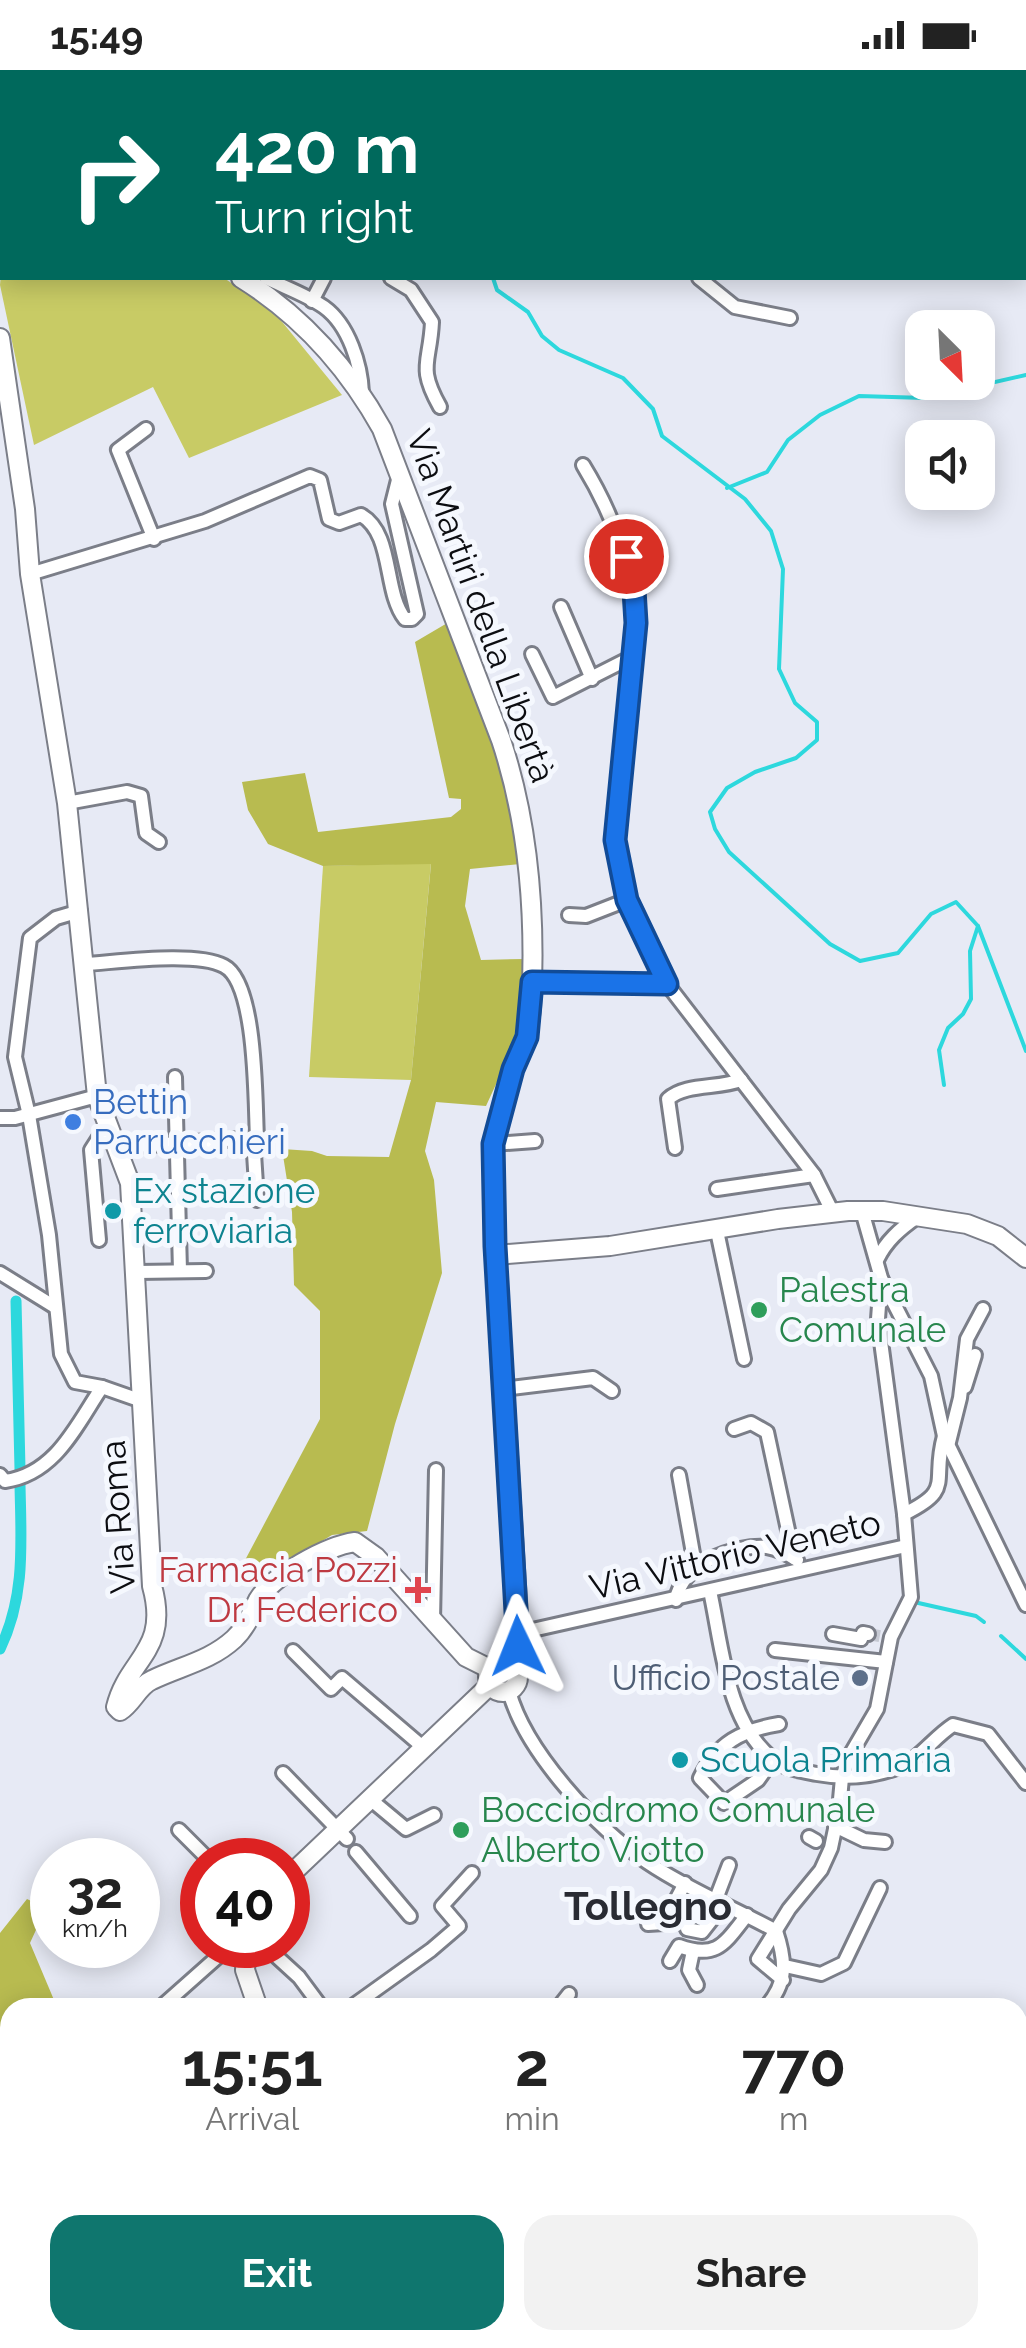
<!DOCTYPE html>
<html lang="en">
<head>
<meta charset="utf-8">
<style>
  :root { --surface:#fff; --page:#f2f2f2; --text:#222; --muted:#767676; --accent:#0f766e }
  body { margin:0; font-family:Raleway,sans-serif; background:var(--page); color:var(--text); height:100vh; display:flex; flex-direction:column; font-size:38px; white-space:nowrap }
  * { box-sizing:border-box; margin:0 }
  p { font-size:32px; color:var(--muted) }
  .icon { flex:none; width:55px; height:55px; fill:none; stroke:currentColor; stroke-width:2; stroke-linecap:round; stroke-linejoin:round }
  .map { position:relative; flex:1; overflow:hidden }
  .drawer { position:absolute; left:0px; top:1928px; width:1028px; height:352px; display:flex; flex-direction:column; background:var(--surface); border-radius:30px 30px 0 0; box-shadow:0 5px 25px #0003 }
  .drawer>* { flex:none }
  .hud { position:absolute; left:0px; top:0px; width:1028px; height:210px; box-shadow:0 5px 25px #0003; background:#00695c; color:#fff; overflow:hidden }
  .needle { width:65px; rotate:156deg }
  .buttons { position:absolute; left:905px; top:240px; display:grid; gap:20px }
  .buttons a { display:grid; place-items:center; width:90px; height:90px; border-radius:20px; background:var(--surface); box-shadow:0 5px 25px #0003; font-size:50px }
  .speed { position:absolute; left:30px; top:1768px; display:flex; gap:20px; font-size:50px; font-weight:700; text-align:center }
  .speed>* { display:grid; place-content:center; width:130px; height:130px; border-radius:50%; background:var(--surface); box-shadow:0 5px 25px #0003; line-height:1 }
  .speed small { font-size:25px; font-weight:400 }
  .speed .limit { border:15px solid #d22; background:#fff; color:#111 }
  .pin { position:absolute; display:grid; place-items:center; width:85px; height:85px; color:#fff; margin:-42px; border:5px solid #fff; border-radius:50%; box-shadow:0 2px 10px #0007 }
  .me { position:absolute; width:110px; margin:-55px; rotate:358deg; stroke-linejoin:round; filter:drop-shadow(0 0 8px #0008) }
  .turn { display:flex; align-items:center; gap:35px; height:210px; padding:0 50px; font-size:45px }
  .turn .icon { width:130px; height:130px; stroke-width:2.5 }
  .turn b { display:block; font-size:70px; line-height:85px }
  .eta { display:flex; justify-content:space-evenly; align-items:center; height:170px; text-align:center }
  .eta b { font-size:60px; font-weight:700; line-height:70px }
  .primary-button { display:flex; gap:20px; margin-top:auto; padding:20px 50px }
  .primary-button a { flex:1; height:115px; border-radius:30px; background:var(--accent); color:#fff; font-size:40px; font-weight:700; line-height:115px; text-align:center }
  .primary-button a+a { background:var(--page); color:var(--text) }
  .status { display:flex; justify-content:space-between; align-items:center; height:70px; padding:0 50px; background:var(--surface); direction:ltr }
  .status svg { height:28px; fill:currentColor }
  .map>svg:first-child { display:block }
  .green { fill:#c8cb65 }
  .forest { fill:#b8bb50 }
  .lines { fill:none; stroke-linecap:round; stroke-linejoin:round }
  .stream { stroke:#2dd8dd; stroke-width:4 }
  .canal { stroke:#2dd8dd; stroke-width:11 }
  .river { stroke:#2dd8dd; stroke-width:20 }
  .street-tunnel { stroke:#c6c9d3; stroke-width:12; stroke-dasharray:12 6; stroke-linecap:butt }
  .street-casing { stroke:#7b7e88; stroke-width:18 }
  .secondary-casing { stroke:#7b7e88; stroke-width:22 }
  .street { stroke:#fff; stroke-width:12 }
  .secondary { stroke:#fff; stroke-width:18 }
  .route-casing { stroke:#114b97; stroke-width:25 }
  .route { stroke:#1a73e8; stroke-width:18 }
  .shop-dot { fill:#3f7fe0; stroke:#f5f8fe; stroke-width:4 }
  .culture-dot { fill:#0f9aa8; stroke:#f5f8fe; stroke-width:4 }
  .leisure-dot { fill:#2e9e5b; stroke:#f5f8fe; stroke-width:4 }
  .health-dot { fill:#e0444e; stroke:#f5f8fe; stroke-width:4 }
  .service-dot { fill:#5c6f8a; stroke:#f5f8fe; stroke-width:4 }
  .labels { text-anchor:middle; stroke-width:10; stroke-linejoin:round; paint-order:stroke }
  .street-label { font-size:35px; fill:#0c0d11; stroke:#f5f8fe }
  .shop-label { font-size:35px; fill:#366cbe; stroke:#f5f8fe; text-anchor:start }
  .culture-label { font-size:35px; fill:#0d838f; stroke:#f5f8fe; text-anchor:start }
  .leisure-label { font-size:35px; fill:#27864d; stroke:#f5f8fe; text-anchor:start }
  .health-label { font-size:35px; fill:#be3a42; stroke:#f5f8fe; text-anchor:end }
  .service-label { font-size:35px; fill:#4e5e75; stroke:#f5f8fe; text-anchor:end }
  .quarter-label { font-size:40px; font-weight:bold; fill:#292b33; stroke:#f5f8fe }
</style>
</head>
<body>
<div class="status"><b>15:49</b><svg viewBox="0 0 49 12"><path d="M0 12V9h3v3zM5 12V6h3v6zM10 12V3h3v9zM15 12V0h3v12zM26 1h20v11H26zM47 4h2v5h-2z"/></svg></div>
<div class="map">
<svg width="1026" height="2278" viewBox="0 0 1026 2278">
  <rect width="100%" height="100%" fill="#e7eaf5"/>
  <g class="green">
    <path d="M 2,195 L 2,208 L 224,208 L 274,242 L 342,325 L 189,388 L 153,317 L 34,375 L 0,215 Z"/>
    <path d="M 431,793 L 411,1010 L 309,1007 L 323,796 Z"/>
  </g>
  <g class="forest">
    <path d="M 449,552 L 511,717 L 520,794 L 470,799 L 465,836 L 481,890 L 524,889 L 519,964 L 486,1036 L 436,1032 L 425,1081 L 434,1110 L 442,1203 L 395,1354 L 367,1461 L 332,1465 L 277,1498 L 235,1509 L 320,1349 L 320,1241 L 294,1215 L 292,1142 L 282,1079 L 312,1081 L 327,1086 L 389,1087 L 411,1010 L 431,794 L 323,796 L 268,774 L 248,740 L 242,712 L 305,703 L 318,762 L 451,747 L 461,739 L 461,729 L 449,728 L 415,572 Z"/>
    <path d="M 27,1829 L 46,1838 L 30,1873 L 54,1930 L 45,1937 L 10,1938 L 10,2142 L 0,2136 L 0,1863 Z"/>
    <path d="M 0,2173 L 10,2178 L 10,2270 L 168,2270 L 178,2278 L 0,2278 Z"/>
    <path d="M 311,2270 L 435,2270 L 441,2278 L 317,2278 Z"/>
  </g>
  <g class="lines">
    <g class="stream">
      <path d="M 65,0 L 67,2"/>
      <path d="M 493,208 L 497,220 L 528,242 L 542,266 L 559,280 L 623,308 L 653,339 L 662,366 L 745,429 L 771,461 L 783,499 L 779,599 L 795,633 L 817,652 L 817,670 L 796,688 L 755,702 L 727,718 L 710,742 L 715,759 L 729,782 L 830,874 L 860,891 L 898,883 L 931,844 L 956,832 L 978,856 L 1026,981"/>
      <path d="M 727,418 L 767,402 L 788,370 L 820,345 L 859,326 L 925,328 L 1026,305"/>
      <path d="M 944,1015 L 939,980 L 948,958 L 963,944 L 971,929 L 970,881 L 978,856"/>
      <path d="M 914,1532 L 976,1546 L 984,1552"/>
      <path d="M 1001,1566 L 1026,1589"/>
      <path d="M 0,2231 L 10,2212"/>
    </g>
    <g class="canal">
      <path d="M 16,1231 L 20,1399"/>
      <path d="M 0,1579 C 26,1525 21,1472 20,1414"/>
      <path d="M 44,1821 L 52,1835"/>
      <path d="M 418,2270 L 422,2278"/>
    </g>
    <g class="river">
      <path d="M 0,2151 L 10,2160"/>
      <path d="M 200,2270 L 209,2278"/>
    </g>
    <path class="street-tunnel" d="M 868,1564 L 884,1567"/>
    <g class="street-casing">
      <g id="street">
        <path d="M 357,2 L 358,0"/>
        <path d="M 1025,52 L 1026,52"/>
        <path d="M 1025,163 L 1026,163"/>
        <path d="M 266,208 C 284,217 307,225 324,237 C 349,255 361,295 362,323"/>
        <path d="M 391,208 L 411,220 L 432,252 C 430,294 417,296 440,337"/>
        <path d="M 699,208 L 735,237 L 790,248"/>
        <path d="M 312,231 L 324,208"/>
        <path d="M 146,359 L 118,380 L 154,469"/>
        <path d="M 583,395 C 613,444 632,496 636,553 L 615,771 L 627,830 L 667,914 L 814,1105 L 833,1143"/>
        <path d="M 30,504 L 205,451 L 310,406 L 320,410 L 329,449 L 339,453 L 361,445 C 394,464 383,521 405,549 L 412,549 L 417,544 L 392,434 L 399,406"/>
        <path d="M 561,537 L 592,609"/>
        <path d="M 532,584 L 553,627 L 632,587"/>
        <path d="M 67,733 L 127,722 L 141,726 L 146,763 L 159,772"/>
        <path d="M 80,841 L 56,848 L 30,868 L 15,987 L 29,1045 L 49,1165 L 61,1284 L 75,1312 L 102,1317 L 142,1331"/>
        <path d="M 569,845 L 586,846 L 627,830"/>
        <path d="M 85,894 C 118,892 196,881 224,896 C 257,913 255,1032 257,1068 L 118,1077"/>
        <path d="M 532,912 L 667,914"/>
        <path d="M 175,1007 L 180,1201"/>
        <path d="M 0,1048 L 15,1048 L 97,1026"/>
        <path d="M 253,1068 L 257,1130"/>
        <path d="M 493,1074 L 535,1071"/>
        <path d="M 675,1078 L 668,1029 C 686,1013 718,1019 741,1010"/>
        <path d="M 717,1119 L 814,1105"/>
        <path d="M 717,1161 L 744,1289"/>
        <path d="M 99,1170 L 91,1080 L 107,1055"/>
        <path d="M 877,1190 C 886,1171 900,1159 917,1147"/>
        <path d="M 137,1202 L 206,1201"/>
        <path d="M 0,1203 L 55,1237"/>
        <path d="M 882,1210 L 931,1306 L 944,1366 L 1026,1535"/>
        <path d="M 965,1317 L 975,1285"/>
        <path d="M 503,1319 L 593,1308 L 612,1321"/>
        <path d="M 734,1359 L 751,1353 L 767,1362 L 794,1488"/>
        <path d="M 949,1372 L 960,1328 L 967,1269 L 983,1239"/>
        <path d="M 0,1405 L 5,1411 C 56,1404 77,1354 102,1317"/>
        <path d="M 679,1405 L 696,1500"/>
        <path d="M 904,1444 C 955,1419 931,1413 944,1366"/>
        <path d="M 710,1521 C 722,1575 726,1652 773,1689 C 785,1699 802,1701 817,1704 C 844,1709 873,1707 899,1697 C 921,1688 933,1668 953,1655 L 988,1664 L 1026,1713"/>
        <path d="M 676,1530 C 681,1494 735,1474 767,1477 C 779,1479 788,1484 797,1490"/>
        <path d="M 433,1551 L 436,1400"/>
        <path d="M 519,1563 L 906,1476"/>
        <path d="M 833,1564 L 861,1569 L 863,1563 L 868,1564"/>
        <path d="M 775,1580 L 886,1592"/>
        <path d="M 293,1581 L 331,1619 L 342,1608 L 424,1678"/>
        <path d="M 509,1621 C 525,1681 596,1758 647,1792 C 687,1819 734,1838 776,1861 C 786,1891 788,1913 765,1938"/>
        <path d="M 773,1689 L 758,1710 L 724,1733 L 700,1708 C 717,1673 742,1660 779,1654"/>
        <path d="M 283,1703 L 347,1769"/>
        <path d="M 370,1729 L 406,1759 L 434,1745"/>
        <path d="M 835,1756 L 864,1770 L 885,1772"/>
        <path d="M 179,1760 L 209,1790"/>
        <path d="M 809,1767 L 816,1771"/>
        <path d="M 356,1782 L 410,1846"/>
        <path d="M 716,1829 L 729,1795"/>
        <path d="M 648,1854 L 664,1853 L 685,1813"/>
        <path d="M 687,1859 L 702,1862 L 724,1834"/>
        <path d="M 264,1875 L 299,1907 L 322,1938"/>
        <path d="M 693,1881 L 689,1900 L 697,1915"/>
        <path d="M 670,1891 L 679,1876 C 717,1890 725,1873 747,1845"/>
        <path d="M 785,1896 L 821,1904 L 844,1893 L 880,1818"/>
        <path d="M 783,1910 L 758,1889 L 789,1839 L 821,1800 L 831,1778 L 839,1740 L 842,1708 L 849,1687 L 877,1639 L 891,1567 L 911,1527 L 904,1444 L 878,1249 L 881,1208 L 862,1141"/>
        <path d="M 160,1938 L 231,1875"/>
        <path d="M 350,1938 L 431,1880 L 459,1856 L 442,1836 L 472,1803"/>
        <path d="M 558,1938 L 569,1924"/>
        <path d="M 1018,2204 L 1026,2213"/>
        <path d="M 839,2270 L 844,2278"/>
        <path d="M 522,2278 L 528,2270"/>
      </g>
    </g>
    <g class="secondary-casing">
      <g id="secondary">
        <path d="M 20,0 L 22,2"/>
        <path d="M 258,0 L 263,2"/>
        <path d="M 760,2 L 767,0"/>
        <path d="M 837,2 L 841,0"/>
        <path d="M 0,5 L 4,0"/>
        <path d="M 1025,16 L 1026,16"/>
        <path d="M 241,208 C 302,246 347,296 382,359 L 501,670 C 530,757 536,848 531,939 L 527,967 L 513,999 L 493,1074 L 495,1175 L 519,1563 L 514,1596"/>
        <path d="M 0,268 L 25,439 L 30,504 L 67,733 L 97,1026 L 130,1113 L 152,1516 C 170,1581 128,1588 116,1637 L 120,1641 C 133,1633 138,1616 152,1610 C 181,1596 210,1591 234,1569 C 246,1558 251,1544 258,1530 C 273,1505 327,1476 355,1472 L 376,1487 L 466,1587 L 490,1599"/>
        <path d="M 496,1185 L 610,1176 L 778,1149 L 848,1141 L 883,1141 L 967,1154 L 998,1166 L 1026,1188"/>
        <circle cx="503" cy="1607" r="15"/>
        <path d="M 288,1807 L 490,1615"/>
        <path d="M 247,1875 L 245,1900 L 258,1938"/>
        <path d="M 453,2270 L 458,2278"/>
      </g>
    </g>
    <use href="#street" class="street"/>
    <use href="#secondary" class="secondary"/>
  </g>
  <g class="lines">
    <g class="route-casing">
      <path id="route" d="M 518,1576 L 495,1176 L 493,1074 L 513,999 L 527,967 L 532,912 L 667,914 L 627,830 L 615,770 L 636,553 L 634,520 L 626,486"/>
    </g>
    <use href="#route" class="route"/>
  </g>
  <circle class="shop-dot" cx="73" cy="1052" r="10"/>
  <g class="culture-dot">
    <circle cx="113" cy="1141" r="10"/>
    <circle cx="680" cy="1690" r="10"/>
  </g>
  <g class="leisure-dot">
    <circle cx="759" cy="1240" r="10"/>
    <circle cx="461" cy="1760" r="10"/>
  </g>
  <path class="health-dot" d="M413 1505h10v10h10v10h-10v10h-10v-10h-10v-10h10z"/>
  <circle class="service-dot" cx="860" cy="1608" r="10"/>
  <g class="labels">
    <g class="street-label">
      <text transform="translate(481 536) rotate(70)" y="12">Via Martiri della Libertà</text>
      <text transform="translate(118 1447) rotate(-94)" y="12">Via Roma</text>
      <text transform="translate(735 1485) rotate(-13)" y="12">Via Vittorio Veneto</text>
    </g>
    <g class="shop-label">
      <text x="93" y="1044">Bettin<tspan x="93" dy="40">Parrucchieri</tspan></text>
    </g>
    <g class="culture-label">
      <text x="133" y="1133">Ex stazione<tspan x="133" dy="40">ferroviaria</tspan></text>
      <text x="700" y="1702">Scuola Primaria</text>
    </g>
    <g class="leisure-label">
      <text x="779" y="1232">Palestra<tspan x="779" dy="40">Comunale</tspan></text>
      <text x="481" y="1752">Bocciodromo Comunale<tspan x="481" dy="40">Alberto Viotto</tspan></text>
    </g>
    <g class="health-label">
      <text x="398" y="1512">Farmacia Pozzi<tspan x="398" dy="40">Dr. Federico</tspan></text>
    </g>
    <g class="service-label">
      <text x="840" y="1620">Ufficio Postale</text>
    </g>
    <g class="quarter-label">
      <text x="648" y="1850">Tollegno</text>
    </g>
  </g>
</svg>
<div class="buttons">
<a><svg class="needle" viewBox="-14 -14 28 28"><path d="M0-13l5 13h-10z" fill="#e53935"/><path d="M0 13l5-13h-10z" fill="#767676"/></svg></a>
<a><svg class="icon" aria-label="sound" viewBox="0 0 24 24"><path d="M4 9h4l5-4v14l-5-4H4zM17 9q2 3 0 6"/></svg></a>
</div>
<div class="speed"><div>32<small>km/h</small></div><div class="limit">40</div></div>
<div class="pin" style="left:626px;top:486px;background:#d93025"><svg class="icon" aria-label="arrive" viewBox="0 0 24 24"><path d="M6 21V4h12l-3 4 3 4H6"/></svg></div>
<svg class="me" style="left:518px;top:1576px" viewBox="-20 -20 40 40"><path d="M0-17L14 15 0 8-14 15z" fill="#1a73e8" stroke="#fff" stroke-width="4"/></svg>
<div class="hud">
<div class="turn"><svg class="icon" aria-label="right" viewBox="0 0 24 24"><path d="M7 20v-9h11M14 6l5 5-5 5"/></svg><div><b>420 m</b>Turn right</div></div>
</div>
<section class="drawer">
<div class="eta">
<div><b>15:51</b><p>Arrival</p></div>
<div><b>2</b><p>min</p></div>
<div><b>770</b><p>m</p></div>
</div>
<div class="primary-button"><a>Exit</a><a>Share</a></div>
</section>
</div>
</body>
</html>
